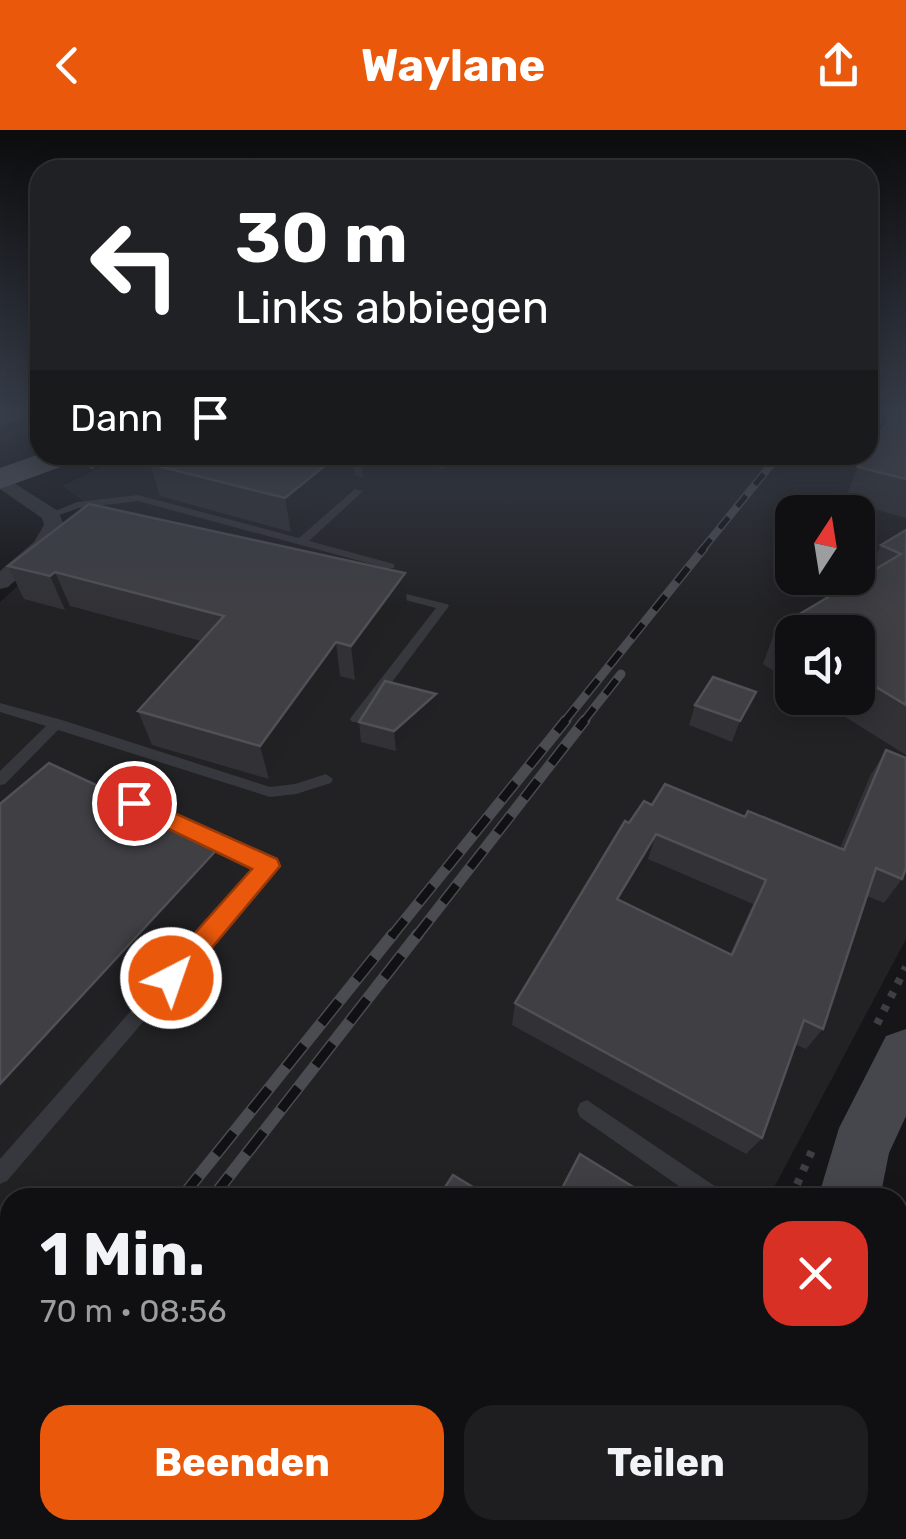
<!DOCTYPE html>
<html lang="de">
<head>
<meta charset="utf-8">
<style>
  :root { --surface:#101012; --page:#1e1e20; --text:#f1f3f6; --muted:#9c9d9f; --line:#303032; --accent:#ea580c }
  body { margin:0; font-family:Rubik,sans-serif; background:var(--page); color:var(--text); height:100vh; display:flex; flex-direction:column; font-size:38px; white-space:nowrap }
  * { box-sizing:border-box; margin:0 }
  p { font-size:32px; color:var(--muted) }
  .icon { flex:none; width:55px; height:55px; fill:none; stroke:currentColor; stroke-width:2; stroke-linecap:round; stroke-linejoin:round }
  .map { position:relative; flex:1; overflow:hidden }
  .drawer { position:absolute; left:0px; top:1058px; width:908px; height:352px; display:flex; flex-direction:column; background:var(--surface); border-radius:30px 30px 0 0; box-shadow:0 5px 25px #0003,0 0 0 2px var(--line) }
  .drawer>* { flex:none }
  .top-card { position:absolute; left:30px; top:30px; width:848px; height:305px; border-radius:30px; box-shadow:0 5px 25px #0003,0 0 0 2px var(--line); background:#202124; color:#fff; overflow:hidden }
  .needle { width:65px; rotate:12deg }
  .fabs { position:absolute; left:775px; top:365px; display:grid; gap:20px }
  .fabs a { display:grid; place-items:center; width:100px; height:100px; border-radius:20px; background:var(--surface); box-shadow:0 5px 25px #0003,0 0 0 2px var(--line); font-size:50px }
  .pin { position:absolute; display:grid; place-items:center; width:85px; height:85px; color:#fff; margin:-42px; border:5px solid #fff; border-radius:50%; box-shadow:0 2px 10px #0007 }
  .me { position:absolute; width:110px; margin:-55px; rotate:41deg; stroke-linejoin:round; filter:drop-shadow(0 0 8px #0008) }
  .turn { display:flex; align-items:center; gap:35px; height:210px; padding:0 40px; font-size:45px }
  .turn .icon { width:130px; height:130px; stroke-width:2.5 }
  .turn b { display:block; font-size:70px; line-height:85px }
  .then { display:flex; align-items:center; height:95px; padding:0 40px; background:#0003; gap:20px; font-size:38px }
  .round { display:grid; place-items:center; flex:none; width:105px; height:105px; border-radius:30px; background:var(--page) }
  .headline { display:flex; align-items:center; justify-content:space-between; height:170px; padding:0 40px }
  h1 { font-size:60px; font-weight:700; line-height:75px }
  .action { display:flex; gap:20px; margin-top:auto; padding:20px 40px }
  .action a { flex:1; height:115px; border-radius:30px; background:var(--accent); color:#fff; font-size:40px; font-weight:700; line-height:115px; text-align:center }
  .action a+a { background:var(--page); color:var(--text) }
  header { display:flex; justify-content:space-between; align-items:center; height:130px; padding:0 40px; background:var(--accent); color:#fff; font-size:45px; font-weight:700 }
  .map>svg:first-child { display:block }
  .built { fill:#222225; fill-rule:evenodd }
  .green { fill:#1c231d }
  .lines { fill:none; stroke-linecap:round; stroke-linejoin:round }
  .path-far2 { stroke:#3d3f44; stroke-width:4; stroke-dasharray:4 5; stroke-linecap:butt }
  .path-far1 { stroke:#3d3f44; stroke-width:8; stroke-dasharray:6 9; stroke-linecap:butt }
  .path { stroke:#3d3f44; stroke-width:10; stroke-dasharray:8 11; stroke-linecap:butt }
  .lane { fill:#37383d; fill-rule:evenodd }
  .street { fill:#37383d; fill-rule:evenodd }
  .secondary { fill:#45474d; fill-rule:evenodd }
  .primary { fill:#53555c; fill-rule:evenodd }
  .rail-far4-casing { stroke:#4a4c52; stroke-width:8 }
  .rail-far3-casing { stroke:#4a4c52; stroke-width:9 }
  .rail-far2-casing { stroke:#4a4c52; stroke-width:11 }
  .rail-far1-casing { stroke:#4a4c52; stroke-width:12 }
  .rail-casing { stroke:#4a4c52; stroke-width:15 }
  .rail-far4 { stroke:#111113; stroke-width:5; stroke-dasharray:14; stroke-linecap:butt }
  .rail-far3 { stroke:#111113; stroke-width:6; stroke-dasharray:18; stroke-linecap:butt }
  .rail-far2 { stroke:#111113; stroke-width:8; stroke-dasharray:22; stroke-linecap:butt }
  .rail-far1 { stroke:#111113; stroke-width:9; stroke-dasharray:28; stroke-linecap:butt }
  .rail { stroke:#111113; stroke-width:11; stroke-dasharray:35; stroke-linecap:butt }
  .wall { fill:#323236; fill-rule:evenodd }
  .shaded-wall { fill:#212124 }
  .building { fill:#3f3f44; stroke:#4f5156; stroke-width:2.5; fill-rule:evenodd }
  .route { fill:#ea580c; stroke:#983908; stroke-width:2.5 }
</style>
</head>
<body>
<header><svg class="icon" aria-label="back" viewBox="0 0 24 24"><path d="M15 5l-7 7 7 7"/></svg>Waylane<svg class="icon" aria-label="share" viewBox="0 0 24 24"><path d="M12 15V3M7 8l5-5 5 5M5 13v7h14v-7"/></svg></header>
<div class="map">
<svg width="906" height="1409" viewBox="0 0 906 1409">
  <rect width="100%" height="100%" fill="#161618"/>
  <path class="built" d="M 868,282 L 906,282 L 906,809 L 769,1067 L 10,1068 L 10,1400 L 106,1400 L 117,1409 L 0,1409 L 0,472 L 100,382 L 62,356 L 126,325 L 868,325 ZM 792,382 L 858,382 L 858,448 L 792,448 ZM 792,502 L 858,502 L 858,568 L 792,568 Z"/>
  <path class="green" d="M 600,1400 L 813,1400 L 816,1409 L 588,1409 Z"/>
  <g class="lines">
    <path class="path-far2" d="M 90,338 L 119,325"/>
    <g class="path-far1">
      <path d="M 877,894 L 906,837"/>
      <path d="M 791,1068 L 814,1016"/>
    </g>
    <g class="path">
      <path d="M 898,1113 L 906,1084"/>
      <path d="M 898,1214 L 906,1253"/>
    </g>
    <g class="lane">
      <path d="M 355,359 L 363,361 L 309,411 L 394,434 L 394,438 L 386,438 L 138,371 L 79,378 L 51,388 L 46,385 L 77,372 L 138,365 L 299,408 Z"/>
      <path d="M 390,460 L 447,474 L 449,476 L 362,592 L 352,592 L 350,589 L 352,586 L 436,478 L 386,465 L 384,463 Z"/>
      <path d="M 0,573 L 62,590 L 270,657 L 295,654 L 326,644 L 333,649 L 331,653 L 296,664 L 270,667 L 58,600 L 5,654 L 0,655 L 0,641 L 46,596 L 0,582 Z"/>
      <path d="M 207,701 L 273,732 L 276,736 L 273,740 L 7,1051 L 0,1054 L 0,1029 L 257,738 L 202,711 L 199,707 L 202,703 Z"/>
      <path d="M 587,970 L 722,1061 L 725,1068 L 696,1068 L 580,987 L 577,980 L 580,973 Z"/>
      <path d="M 147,1400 L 173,1400 L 169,1409 L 143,1409 Z"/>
    </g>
    <g class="street">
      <path d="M 0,344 L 58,381 L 64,395 L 49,420 L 8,457 L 0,459 L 0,441 L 34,412 L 44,395 L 42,388 L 0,359 Z"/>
      <path d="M 0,1212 L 10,1216 L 10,1266 L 0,1262 Z"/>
      <path d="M 181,1400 L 244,1400 L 248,1409 L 185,1409 Z"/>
      <path d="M 487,1400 L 549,1400 L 545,1409 L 483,1409 Z"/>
    </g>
    <g class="secondary">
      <path d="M 906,899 L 906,986 L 889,1023 L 880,1068 L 818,1068 L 839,998 L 886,906 Z"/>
      <path d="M 898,1362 L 906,1366 L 906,1409 L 861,1409 L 857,1400 L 898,1400 Z"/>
    </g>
    <path class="primary" d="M 40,324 L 81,325 L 77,331 L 0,359 L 0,338 Z"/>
    <g class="rail-far4-casing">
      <path id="rail-far4" d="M 702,420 L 779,325"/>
    </g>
    <g class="rail-far3-casing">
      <g id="rail-far3">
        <path d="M 564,592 L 704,418"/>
        <path d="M 583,592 L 621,544"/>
      </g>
    </g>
    <g class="rail-far2-casing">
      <g id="rail-far2">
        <path d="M 391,807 L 566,590"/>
        <path d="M 416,807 L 585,590"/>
      </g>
    </g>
    <g class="rail-far1-casing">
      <g id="rail-far1">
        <path d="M 181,1068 L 393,804"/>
        <path d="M 212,1068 L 418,804"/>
      </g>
    </g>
    <g class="rail-casing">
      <g id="rail">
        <path d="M 0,1294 L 10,1281"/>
        <path d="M 0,1339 L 10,1326"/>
      </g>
    </g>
    <use href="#rail-far4" class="rail-far4"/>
    <use href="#rail-far3" class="rail-far3"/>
    <use href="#rail-far2" class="rail-far2"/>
    <use href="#rail-far1" class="rail-far1"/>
    <use href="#rail" class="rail"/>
  </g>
  <g class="wall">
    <path d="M 906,289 L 906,388 L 844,371 L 858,337 Z"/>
    <path d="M 164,325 L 460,325 L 444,339 L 391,325 L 363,348 L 355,345 L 291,402 L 160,366 L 150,334 Z"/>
    <path d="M 906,400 L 906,625 L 815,568 L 858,568 L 858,502 L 792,502 L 792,553 L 763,534 L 776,498 L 868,443 L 881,415 Z"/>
    <path d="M 8,436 L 407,476 L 355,550 L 340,546 L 269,649 L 152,615 L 138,581 L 201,511 L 70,476 L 65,480 L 24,469 Z"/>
    <path d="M 756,562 L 748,583 L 732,612 L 689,595 L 695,575 Z"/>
    <path d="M 437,584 L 396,621 L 361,612 L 359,592 Z"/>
    <path d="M 886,620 L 902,749 L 884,773 L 867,766 L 823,899 L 806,919 L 795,914 L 762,1008 L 746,1024 L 512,895 L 515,873 L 629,693 L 652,675 L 840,718 L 870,646 ZM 648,729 L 753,774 L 730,824 L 622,771 Z"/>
  </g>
  <g class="shaded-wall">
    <path d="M 36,282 L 40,282 L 40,299 L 0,313 L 0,294 Z"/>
    <path d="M 338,325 L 353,325 L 355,345 L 291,402 L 285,368 Z"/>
    <path d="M 361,325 L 391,325 L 363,348 Z"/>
    <path d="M 444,325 L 460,325 L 444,339 Z"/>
    <path d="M 55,442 L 70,476 L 65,480 L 50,446 Z"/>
    <path d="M 405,443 L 407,476 L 355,550 L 351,516 Z"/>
    <path d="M 336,512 L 340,546 L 269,649 L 260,616 Z"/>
    <path d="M 756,562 L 748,583 L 732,612 L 740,591 Z"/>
    <path d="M 436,564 L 437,584 L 396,621 L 394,601 Z"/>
    <path d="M 656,704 L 648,729 L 610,792 L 617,769 Z"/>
    <path d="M 222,714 L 235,750 L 0,1017 L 0,954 Z"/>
  </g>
  <g class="building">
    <path d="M 0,282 L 36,282 L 0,294 Z"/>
    <path d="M 892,286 L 906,289 L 906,349 L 858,337 L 866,325 L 868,325 L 868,322 Z"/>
    <path d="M 164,325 L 338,325 L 285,368 L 150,334 Z"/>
    <path d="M 89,374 L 405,443 L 351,516 L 336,512 L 260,616 L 138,581 L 224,486 L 55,442 L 50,446 L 8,436 Z"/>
    <path d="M 906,400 L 906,575 L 858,546 L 858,502 L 792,502 L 792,508 L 776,498 L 901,424 L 881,415 Z"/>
    <path d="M 713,547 L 756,562 L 740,591 L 695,575 Z"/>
    <path d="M 385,551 L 436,564 L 394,601 L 359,592 Z"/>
    <path d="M 886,620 L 906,628 L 906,738 L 902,749 L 876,738 L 823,899 L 804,890 L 762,1008 L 515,873 L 625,691 L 629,693 L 644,671 L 652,675 L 665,654 L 745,687 L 748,681 L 844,720 ZM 656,704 L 766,750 L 732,825 L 617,769 Z"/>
    <path d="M 49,633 L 222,714 L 0,954 L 0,674 Z"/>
    <path d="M 580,1024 L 651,1068 L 557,1068 Z"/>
    <path d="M 453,1045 L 491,1068 L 438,1068 Z"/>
  </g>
  <linearGradient id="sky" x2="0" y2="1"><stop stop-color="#0c0c0d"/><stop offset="0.59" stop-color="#363c48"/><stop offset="1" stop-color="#363c48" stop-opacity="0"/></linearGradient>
  <rect width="906" height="479" fill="url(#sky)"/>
  <path class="route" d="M 134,665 L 277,729 L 280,736 L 180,856 L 171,860 L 162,856 L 158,848 L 162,840 L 252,739 L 127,679 L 123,673 L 127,667 Z"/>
</svg>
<div class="fabs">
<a><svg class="needle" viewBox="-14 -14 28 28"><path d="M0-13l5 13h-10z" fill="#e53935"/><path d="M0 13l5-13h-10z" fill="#9c9d9f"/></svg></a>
<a><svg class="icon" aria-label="sound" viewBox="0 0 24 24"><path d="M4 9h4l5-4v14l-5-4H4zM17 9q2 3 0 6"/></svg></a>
</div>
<div class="pin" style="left:134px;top:673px;background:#d93025"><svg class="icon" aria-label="arrive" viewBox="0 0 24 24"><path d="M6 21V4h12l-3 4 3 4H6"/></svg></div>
<svg class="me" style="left:171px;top:848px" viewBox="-20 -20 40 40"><circle r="17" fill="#ea580c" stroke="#fff" stroke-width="3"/><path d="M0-11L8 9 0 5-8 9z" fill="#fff"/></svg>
<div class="top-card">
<div class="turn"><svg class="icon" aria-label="left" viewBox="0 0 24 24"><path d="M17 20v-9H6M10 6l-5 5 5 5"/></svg><div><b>30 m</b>Links abbiegen</div></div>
<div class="then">Dann<svg class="icon" aria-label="arrive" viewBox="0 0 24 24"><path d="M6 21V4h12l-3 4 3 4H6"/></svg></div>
</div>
<section class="drawer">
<div class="headline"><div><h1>1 Min.</h1><p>70 m · 08:56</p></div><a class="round" style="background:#d93025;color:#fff"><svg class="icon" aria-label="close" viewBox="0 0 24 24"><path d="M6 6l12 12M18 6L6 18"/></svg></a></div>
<div class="action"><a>Beenden</a><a>Teilen</a></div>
</section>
</div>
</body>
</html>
